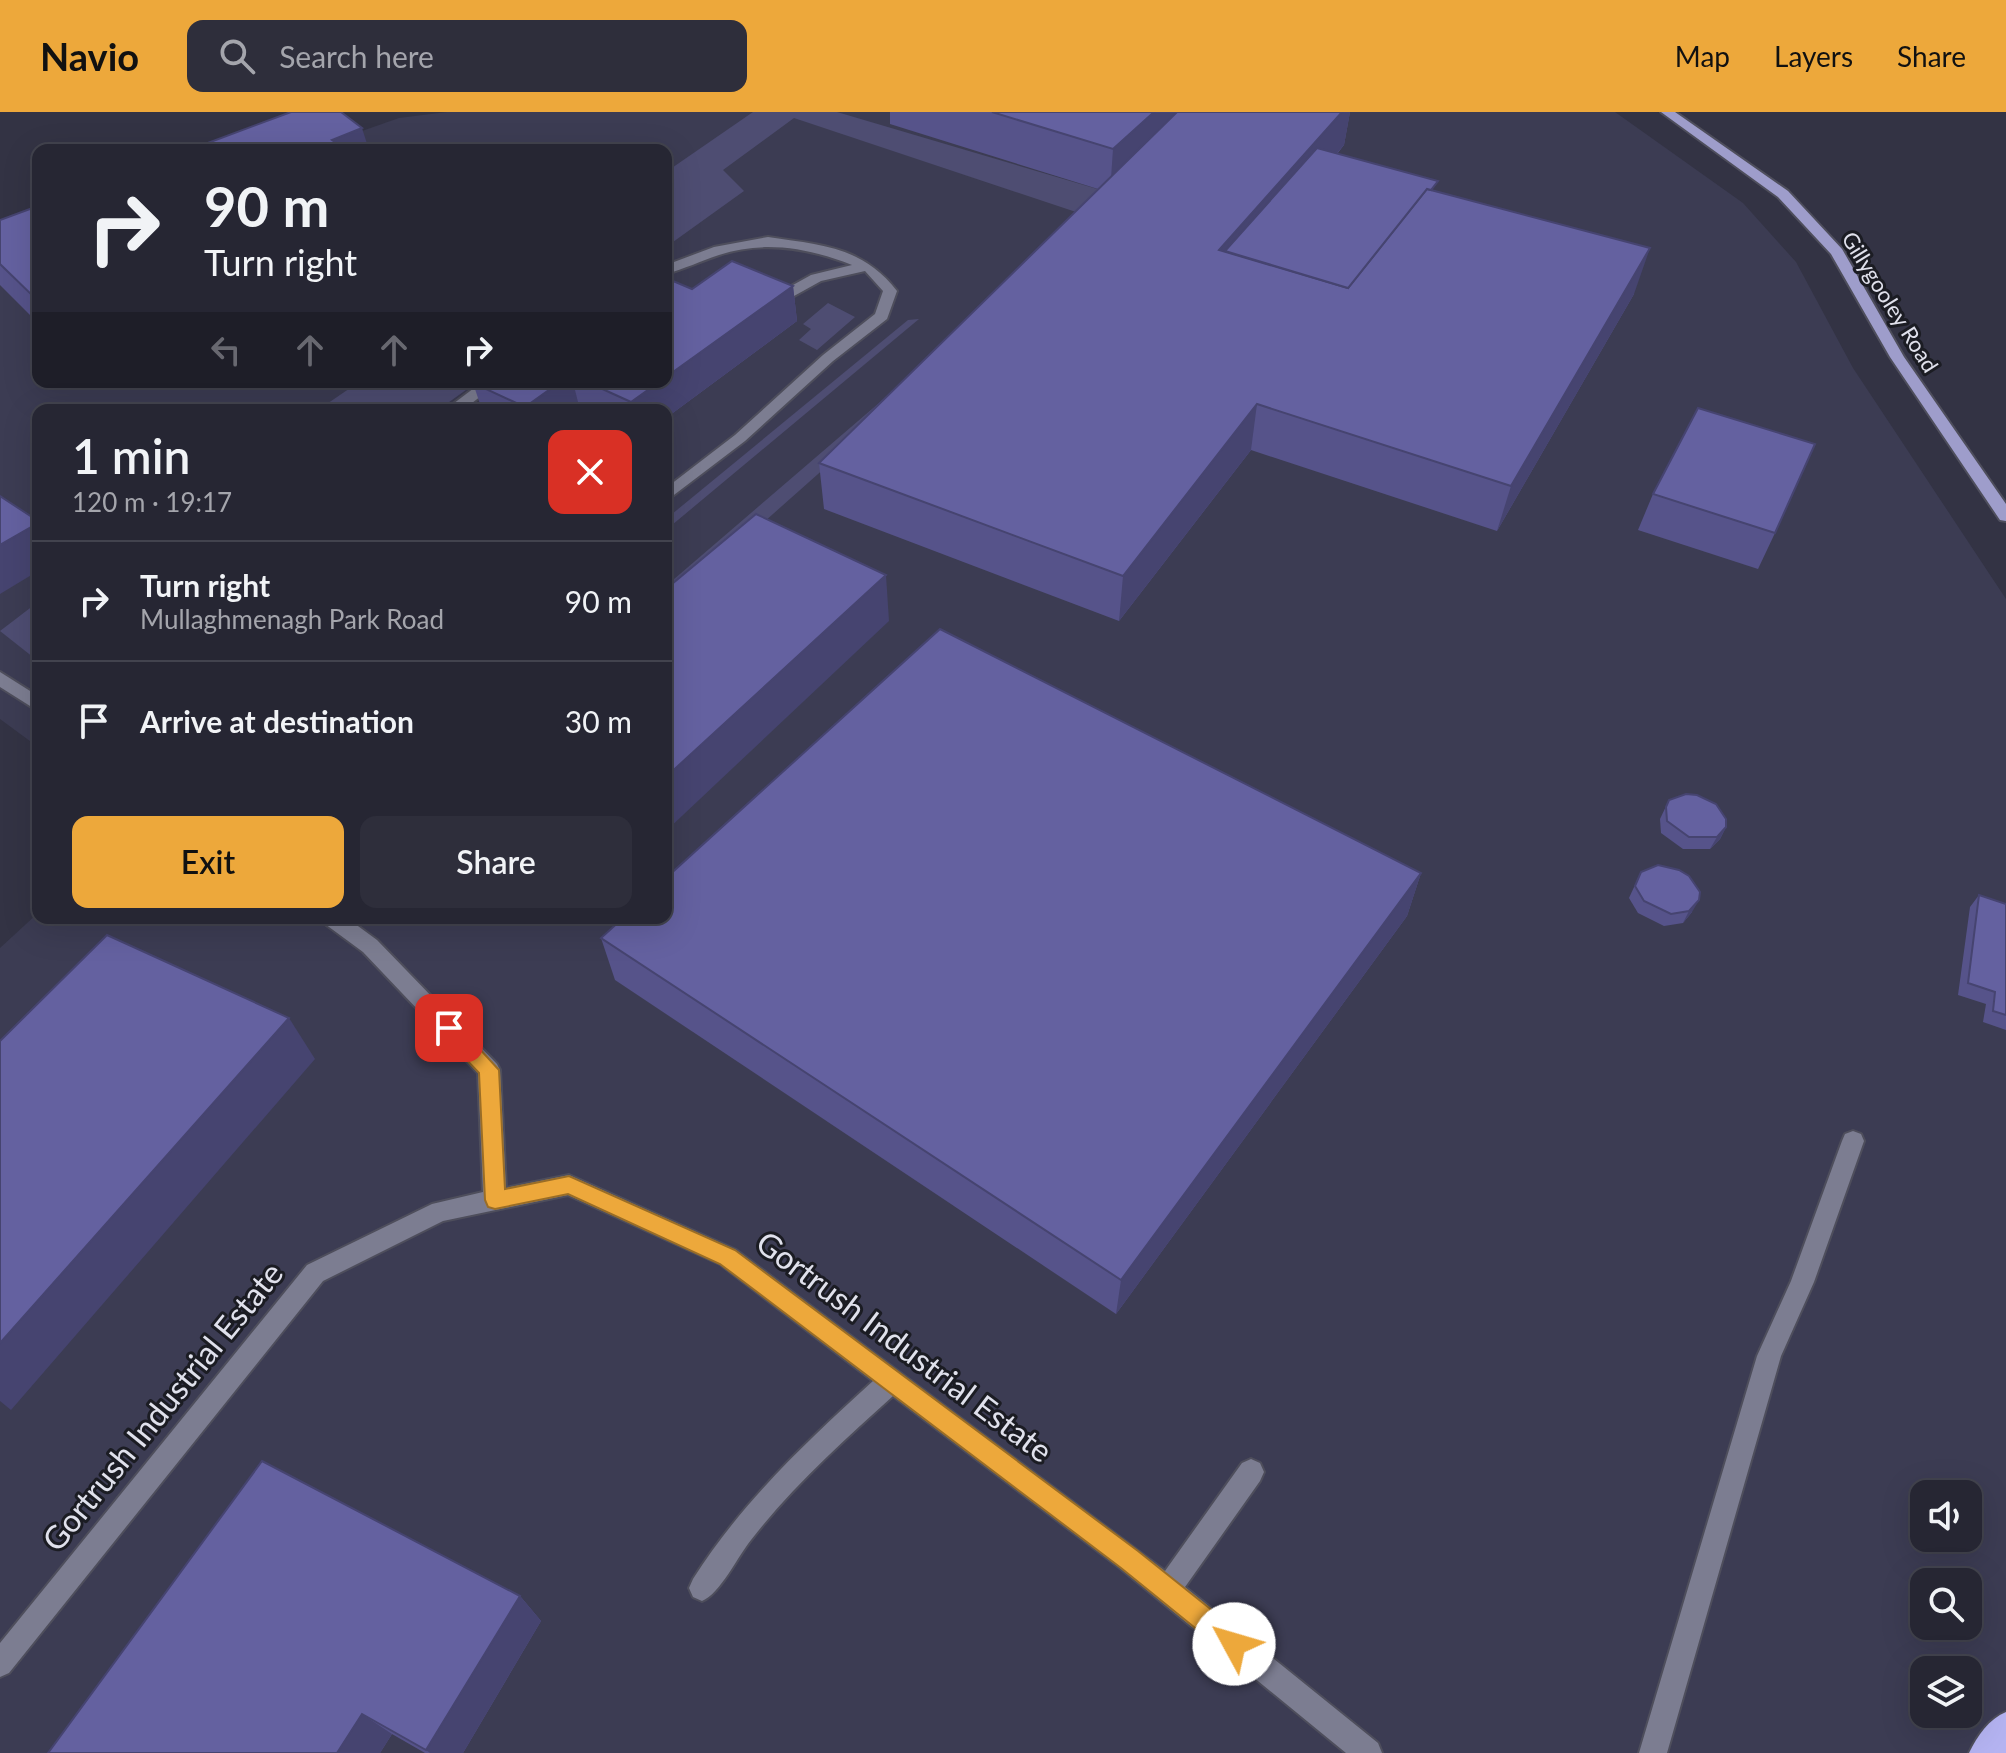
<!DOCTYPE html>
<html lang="en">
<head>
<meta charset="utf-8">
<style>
  :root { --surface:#262633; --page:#2e2e3b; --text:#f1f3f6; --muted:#a4a5ac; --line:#42434e; --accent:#eda83b }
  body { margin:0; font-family:Lato,sans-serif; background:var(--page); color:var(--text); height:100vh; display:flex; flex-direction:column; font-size:30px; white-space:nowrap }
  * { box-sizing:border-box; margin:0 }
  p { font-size:26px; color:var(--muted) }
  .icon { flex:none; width:44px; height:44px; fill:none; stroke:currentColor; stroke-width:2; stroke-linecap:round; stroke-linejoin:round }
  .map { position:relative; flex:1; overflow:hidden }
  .details { position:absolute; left:32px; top:292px; width:640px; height:520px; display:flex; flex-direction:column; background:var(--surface); border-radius:16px; box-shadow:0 8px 32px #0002,0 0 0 2px var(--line) }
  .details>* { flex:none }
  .top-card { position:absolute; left:32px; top:32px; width:640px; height:244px; border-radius:16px; box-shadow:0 8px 32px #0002,0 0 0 2px var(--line); background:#262633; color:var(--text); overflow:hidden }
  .tools { position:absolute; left:1910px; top:1368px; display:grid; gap:16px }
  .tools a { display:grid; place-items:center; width:72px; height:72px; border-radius:16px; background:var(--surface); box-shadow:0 8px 32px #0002,0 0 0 2px var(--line); font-size:40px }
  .pin { position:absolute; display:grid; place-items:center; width:68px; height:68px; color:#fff; margin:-34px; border-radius:16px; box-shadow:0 4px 12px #0006 }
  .me { position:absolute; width:88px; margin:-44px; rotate:309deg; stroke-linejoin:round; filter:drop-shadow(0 0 6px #0008) }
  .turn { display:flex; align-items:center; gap:28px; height:168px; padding:0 40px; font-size:36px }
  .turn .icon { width:104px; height:104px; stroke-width:2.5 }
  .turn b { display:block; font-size:56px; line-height:68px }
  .lanes { display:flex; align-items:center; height:76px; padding:0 40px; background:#0003; justify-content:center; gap:40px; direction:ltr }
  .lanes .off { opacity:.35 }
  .round { display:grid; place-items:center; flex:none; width:84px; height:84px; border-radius:16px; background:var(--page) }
  .overview { display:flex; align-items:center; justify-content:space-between; height:136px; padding:0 40px }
  h1 { font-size:48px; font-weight:600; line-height:60px }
  .button { display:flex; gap:16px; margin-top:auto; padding:16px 40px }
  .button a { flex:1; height:92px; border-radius:16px; background:var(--accent); color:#111; font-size:32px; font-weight:600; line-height:92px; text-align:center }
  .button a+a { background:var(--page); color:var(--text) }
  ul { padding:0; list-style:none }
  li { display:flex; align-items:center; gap:24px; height:120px; padding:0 40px; border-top:2px solid var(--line) }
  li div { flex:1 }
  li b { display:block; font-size:30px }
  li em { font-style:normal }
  header { display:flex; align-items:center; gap:48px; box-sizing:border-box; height:112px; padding:0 40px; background:var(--accent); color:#111 }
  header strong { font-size:38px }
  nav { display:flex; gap:44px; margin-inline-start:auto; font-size:28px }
  .search { width:560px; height:72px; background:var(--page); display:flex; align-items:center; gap:20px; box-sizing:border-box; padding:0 28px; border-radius:16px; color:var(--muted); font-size:30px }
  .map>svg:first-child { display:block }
  .built { fill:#3c3c53; fill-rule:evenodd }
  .green { fill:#4e4d72 }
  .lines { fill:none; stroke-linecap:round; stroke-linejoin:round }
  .minor-casing { stroke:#4e4e5c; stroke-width:4 }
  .major-casing { stroke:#4e4e5c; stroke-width:4 }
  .highway-casing { stroke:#4e4e5c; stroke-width:4 }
  .minor { fill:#7c7d91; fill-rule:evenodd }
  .major { fill:#9e9dcb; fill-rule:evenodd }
  .highway { fill:#b4b3f1; fill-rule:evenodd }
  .wall { fill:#56538a }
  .shaded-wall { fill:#464470 }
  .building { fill:#6461a0; stroke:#464470; stroke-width:2 }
  .route { fill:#eda83b; stroke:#9a6d26; stroke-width:2 }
  .labels { text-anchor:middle; stroke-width:6; stroke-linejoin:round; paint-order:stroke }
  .far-street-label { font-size:22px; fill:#e0e1ec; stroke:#1b1c23 }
  .near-street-label { font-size:32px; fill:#e0e1ec; stroke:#1b1c23 }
</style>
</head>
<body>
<header>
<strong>Navio</strong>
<div class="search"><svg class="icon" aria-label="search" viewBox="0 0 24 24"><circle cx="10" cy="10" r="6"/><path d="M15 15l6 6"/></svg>Search here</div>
<nav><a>Map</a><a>Layers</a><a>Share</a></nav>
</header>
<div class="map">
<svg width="2006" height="1641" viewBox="0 0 2006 1641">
  <rect width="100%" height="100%" fill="#334"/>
  <path class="built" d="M 447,0 L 1615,0 L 1743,91 L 1796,150 L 1853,256 L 2006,487 L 2006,1641 L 0,1641 L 0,836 L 38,801 L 38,806 L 666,806 L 666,298 L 38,298 L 38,635 L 0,607 L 0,148 L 38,134 L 38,270 L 666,270 L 666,38 L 308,38 L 399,6 ZM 1924,1382 L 1968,1382 L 1968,1426 L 1924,1426 ZM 1924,1470 L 1968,1470 L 1968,1514 L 1924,1514 ZM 1924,1558 L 1968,1558 L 1968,1602 L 1924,1602 Z"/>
  <g class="green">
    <path d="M 753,0 L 837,0 L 1121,84 L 916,275 L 666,497 L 666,474 L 957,224 L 1079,101 L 794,6 L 723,58 L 744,79 L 666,135 L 666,60 Z"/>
    <path d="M 828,191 L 855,205 L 817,238 L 799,228 L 811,217 L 803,212 Z"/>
    <path d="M 919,207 L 666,418 L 666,407 L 908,208 Z"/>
    <path d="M 359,270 L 477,270 L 438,298 L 318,298 Z"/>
    <path d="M 38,490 L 38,549 L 0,519 Z"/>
  </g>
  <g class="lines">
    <g class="minor-casing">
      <g id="minor">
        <path d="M 768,125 C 821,133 862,134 897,179 L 887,207 L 833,249 L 745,329 L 666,389 L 666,376 L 735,323 L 823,243 L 875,202 L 883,179 L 865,159 L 821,169 L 776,194 L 766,194 L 766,188 L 811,163 L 852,153 C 809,136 763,128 719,143 C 701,149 684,157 666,162 L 666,153 L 714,135 Z"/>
        <path d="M 482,270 L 499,270 L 463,298 L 445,298 Z"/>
        <path d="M 0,560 L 38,584 L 38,599 L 0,575 Z"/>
        <path d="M 322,806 L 347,806 L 377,828 L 497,952 L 500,958 L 506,1076 L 569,1063 L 736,1138 L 1165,1459 L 1242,1351 L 1251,1347 L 1260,1351 L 1264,1360 L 1260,1369 L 1185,1475 L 1378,1631 L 1382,1641 L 1346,1641 L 1120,1456 L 893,1284 C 843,1329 792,1375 751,1428 C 738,1444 720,1482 702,1489 L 693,1485 L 689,1476 L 693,1467 C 742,1390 806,1330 873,1269 L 720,1152 L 568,1083 L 443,1109 L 323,1169 L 9,1561 L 0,1565 L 0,1531 L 307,1153 L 432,1092 L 483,1080 L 478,961 L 363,840 L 325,812 Z"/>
        <path d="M 1853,1019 L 1861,1022 L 1864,1029 L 1814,1170 L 1781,1244 L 1667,1641 L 1639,1641 L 1757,1244 L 1791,1169 L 1842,1029 L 1845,1022 Z"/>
      </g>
    </g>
    <g class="major-casing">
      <path id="major" d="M 1661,0 L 1675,0 L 1788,79 L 1842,137 L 1904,245 L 2006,392 L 2006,409 L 2000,408 L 1890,245 L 1831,142 L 1778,85 Z"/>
    </g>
    <g class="highway-casing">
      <path id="highway" d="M 2006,1600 L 2006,1641 L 1969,1641 C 1977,1624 1989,1607 2006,1600 Z"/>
    </g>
    <use href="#minor" class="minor"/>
    <use href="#major" class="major"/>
    <use href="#highway" class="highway"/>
  </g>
  <g class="wall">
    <path d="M 890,0 L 1350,0 L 1344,33 L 1337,42 L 1436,79 L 1634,182 L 1497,419 L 1251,338 L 1119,509 L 824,397 L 819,351 L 1098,77 L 890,12 Z"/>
    <path d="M 38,94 L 38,211 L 0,173 L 0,108 Z"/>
    <path d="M 793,174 L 797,209 L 666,306 L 666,298 L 482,298 L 473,271 L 475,270 L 666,270 L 692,177 Z"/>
    <path d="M 1653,382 L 1775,421 L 1758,457 L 1638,418 Z"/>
    <path d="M 1669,688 L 1726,715 L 1720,727 L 1710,737 L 1683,737 L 1661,721 L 1660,707 Z"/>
    <path d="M 1641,760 L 1692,800 L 1683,811 L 1664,814 L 1638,801 L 1629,786 Z"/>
    <path d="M 1421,761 L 1407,804 L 1116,1202 L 615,868 L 601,826 Z"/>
    <path d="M 1979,783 L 2006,792 L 2006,918 L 1983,910 L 1986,892 L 1958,883 L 1970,795 Z"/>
    <path d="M 520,1484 L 541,1509 L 463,1641 L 425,1641 L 392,1622 L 380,1641 L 48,1641 Z"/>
  </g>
  <g class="shaded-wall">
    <path d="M 1154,0 L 1199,0 L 1110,81 L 1113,37 Z"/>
    <path d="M 1342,0 L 1350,0 L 1344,33 L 1239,154 L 1219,138 Z"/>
    <path d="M 362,16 L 369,38 L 335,38 L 332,28 Z"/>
    <path d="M 1650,136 L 1634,182 L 1497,419 L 1511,374 Z"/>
    <path d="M 793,174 L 797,209 L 666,306 L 666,298 L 633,298 L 631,290 L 659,270 L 666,270 L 666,265 Z"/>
    <path d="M 560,270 L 573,270 L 580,298 L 525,298 L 525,295 Z"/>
    <path d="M 1257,292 L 1251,338 L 1119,509 L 1123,464 Z"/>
    <path d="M 38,411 L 38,459 L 0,482 L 0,433 Z"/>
    <path d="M 886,463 L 889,509 L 666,719 L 666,665 Z"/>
    <path d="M 1726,715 L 1720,727 L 1710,737 L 1717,725 Z"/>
    <path d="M 1421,761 L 1407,804 L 1116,1202 L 1121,1168 Z"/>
    <path d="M 1699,788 L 1692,800 L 1683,811 L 1689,799 Z"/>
    <path d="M 289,906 L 315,947 L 11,1298 L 0,1289 L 0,1231 Z"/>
    <path d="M 520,1484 L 541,1509 L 463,1641 L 430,1641 L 426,1638 Z"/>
    <path d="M 362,1602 L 392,1622 L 380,1641 L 337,1641 Z"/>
  </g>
  <g class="building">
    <path d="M 291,0 L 341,0 L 362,16 L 332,28 L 346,38 L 189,38 Z"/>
    <path d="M 992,0 L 1154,0 L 1113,37 Z"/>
    <path d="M 1177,0 L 1342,0 L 1219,138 L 1348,176 L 1427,77 L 1650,136 L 1511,374 L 1257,292 L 1123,464 L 819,351 Z"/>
    <path d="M 1317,36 L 1438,69 L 1431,78 L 1427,77 L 1348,176 L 1225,139 Z"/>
    <path d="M 38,94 L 38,189 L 0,152 L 0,108 Z"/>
    <path d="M 732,149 L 793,174 L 666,265 L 666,166 L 692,177 Z"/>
    <path d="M 475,270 L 560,270 L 525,295 L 473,271 Z"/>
    <path d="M 587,270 L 659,270 L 631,290 Z"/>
    <path d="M 1698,296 L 1815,332 L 1775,421 L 1653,382 Z"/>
    <path d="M 0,384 L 38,409 L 38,411 L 0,433 Z"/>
    <path d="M 756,402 L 886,463 L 666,665 L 666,477 Z"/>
    <path d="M 940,517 L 1421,761 L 1121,1168 L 601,826 L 623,806 L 666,806 L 666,766 Z"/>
    <path d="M 1686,682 L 1697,683 L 1716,692 L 1726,707 L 1726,715 L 1717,725 L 1689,725 L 1667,709 L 1666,695 L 1669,688 Z"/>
    <path d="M 1658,753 L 1679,758 L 1689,764 L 1700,780 L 1699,788 L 1689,799 L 1671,802 L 1644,789 L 1635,774 L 1641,760 Z"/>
    <path d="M 1979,783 L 2006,792 L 2006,903 L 1993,899 L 1995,880 L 1968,871 Z"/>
    <path d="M 107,823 L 289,906 L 0,1231 L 0,929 Z"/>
    <path d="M 262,1349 L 520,1484 L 426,1638 L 362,1602 L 337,1641 L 48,1641 Z"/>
  </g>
  <path class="route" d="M 449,908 L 456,911 L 499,958 L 505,1077 L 569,1064 L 735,1138 L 1138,1439 L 1243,1523 L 1247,1532 L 1243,1541 L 1234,1544 L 1226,1541 L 1121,1456 L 720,1152 L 568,1082 L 495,1097 L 488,1095 L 485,1088 L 479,961 L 442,922 L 440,916 L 442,911 Z"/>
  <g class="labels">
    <g class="far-street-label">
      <text transform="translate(1890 190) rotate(58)" y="8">Gillygooley Road</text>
    </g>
    <g class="near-street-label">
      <text transform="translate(904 1235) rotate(37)" y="11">Gortrush Industrial Estate</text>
      <text transform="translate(163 1295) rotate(-51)" y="11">Gortrush Industrial Estate</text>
    </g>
  </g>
</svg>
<div class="tools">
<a><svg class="icon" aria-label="sound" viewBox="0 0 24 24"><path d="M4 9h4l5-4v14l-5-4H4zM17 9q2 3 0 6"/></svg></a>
<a><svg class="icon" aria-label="search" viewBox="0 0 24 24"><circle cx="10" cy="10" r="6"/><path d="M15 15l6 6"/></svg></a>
<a><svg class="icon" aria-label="layers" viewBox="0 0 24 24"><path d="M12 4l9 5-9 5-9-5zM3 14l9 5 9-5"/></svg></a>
</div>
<div class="pin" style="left:449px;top:916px;background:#d93025"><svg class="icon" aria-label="arrive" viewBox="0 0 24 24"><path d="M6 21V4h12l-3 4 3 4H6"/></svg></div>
<svg class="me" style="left:1234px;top:1532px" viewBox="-20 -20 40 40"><circle r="19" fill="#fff"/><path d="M0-13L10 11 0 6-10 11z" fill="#eda83b"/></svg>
<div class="top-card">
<div class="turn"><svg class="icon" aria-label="right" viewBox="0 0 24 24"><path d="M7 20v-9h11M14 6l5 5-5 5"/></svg><div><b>90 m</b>Turn right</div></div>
<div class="lanes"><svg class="icon off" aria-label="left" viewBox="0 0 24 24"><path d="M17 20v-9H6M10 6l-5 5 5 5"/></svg><svg class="icon off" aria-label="ahead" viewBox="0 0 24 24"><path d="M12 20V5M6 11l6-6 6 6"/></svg><svg class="icon off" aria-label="ahead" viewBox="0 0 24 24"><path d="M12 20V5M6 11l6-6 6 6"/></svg><svg class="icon" aria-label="right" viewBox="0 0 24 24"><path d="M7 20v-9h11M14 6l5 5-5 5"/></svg></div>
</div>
<section class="details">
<div class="overview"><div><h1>1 min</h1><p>120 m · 19:17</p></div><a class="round" style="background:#d93025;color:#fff"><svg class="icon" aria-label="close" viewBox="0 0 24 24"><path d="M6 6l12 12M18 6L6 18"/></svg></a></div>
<ul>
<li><svg class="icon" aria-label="right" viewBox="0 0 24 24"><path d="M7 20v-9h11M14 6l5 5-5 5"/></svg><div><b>Turn right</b><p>Mullaghmenagh Park Road</p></div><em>90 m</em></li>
<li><svg class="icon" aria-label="arrive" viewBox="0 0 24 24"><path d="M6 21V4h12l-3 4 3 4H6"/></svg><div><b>Arrive at destination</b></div><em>30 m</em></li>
</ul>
<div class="button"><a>Exit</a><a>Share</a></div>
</section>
</div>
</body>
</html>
